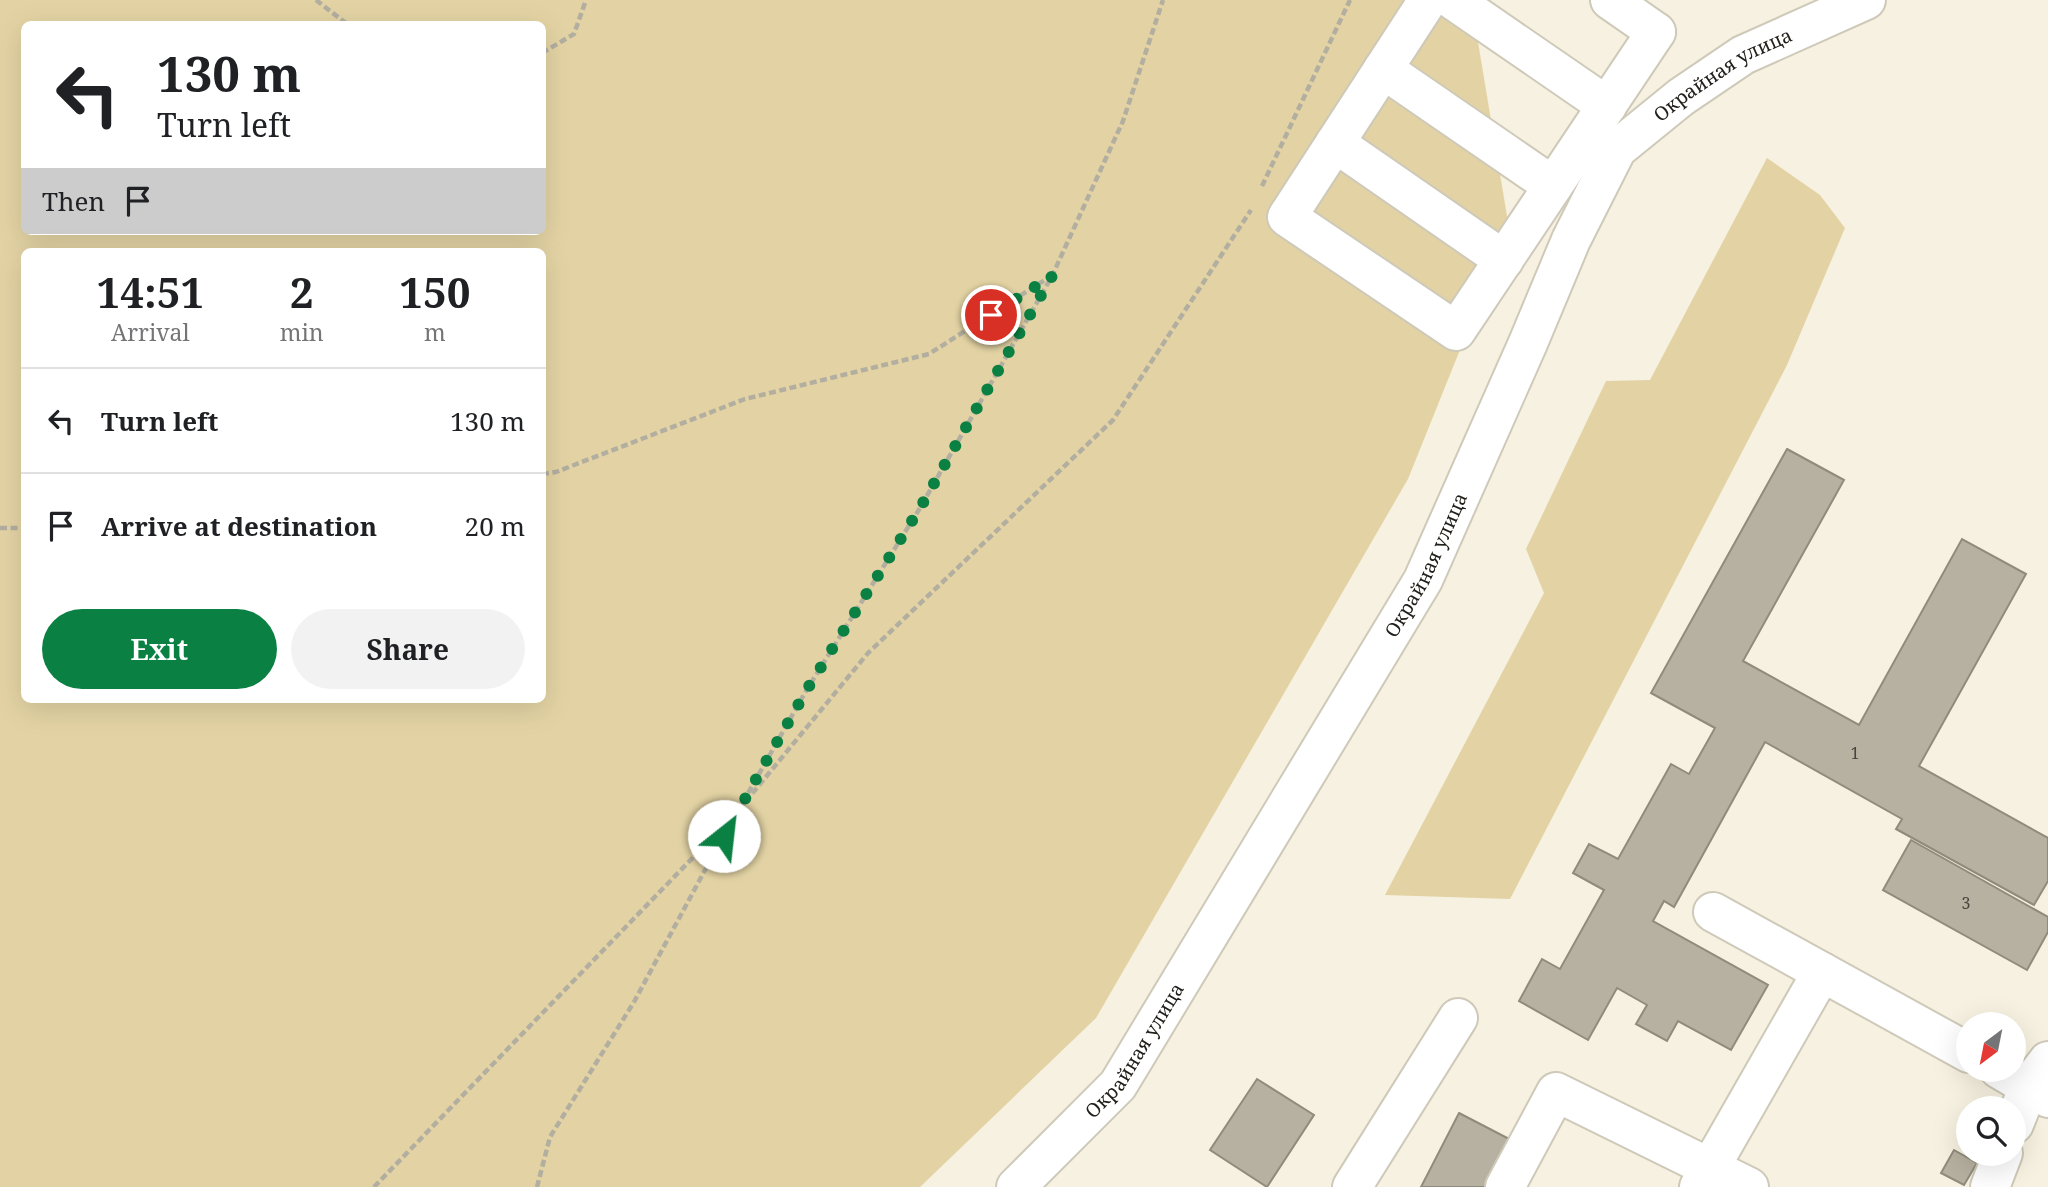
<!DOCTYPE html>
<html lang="en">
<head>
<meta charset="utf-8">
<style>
  :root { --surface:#fff; --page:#f2f2f2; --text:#202124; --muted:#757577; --line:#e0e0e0; --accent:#0b8043 }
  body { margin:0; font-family:"Noto Serif",serif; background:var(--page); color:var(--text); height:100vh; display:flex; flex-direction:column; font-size:26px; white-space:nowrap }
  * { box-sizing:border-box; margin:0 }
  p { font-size:23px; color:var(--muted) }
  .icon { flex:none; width:38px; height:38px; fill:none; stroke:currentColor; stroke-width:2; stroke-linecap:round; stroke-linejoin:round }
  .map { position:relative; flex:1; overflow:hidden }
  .sheet { position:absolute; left:21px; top:248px; width:525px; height:455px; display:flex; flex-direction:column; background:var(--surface); border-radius:10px; box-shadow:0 7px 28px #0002 }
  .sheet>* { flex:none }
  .guide { position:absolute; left:21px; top:21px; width:525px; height:214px; border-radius:10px; box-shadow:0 7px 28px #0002; background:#fff; color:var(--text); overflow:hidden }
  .needle { width:46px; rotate:212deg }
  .tools { position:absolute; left:1956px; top:1012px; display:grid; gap:14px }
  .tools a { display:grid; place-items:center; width:70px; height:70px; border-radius:50%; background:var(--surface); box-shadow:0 7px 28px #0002; font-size:35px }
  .pin { position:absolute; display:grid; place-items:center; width:60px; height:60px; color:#fff; margin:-30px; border:4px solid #fff; border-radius:50%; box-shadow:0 2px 7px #0007 }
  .me { position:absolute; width:77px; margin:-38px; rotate:29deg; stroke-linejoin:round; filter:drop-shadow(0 0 5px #0008) }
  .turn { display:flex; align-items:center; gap:24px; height:147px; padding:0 21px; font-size:32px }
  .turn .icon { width:91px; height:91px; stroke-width:2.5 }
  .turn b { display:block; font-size:49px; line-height:60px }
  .then { display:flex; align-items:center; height:66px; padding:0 21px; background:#0003; gap:14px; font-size:26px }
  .eta { display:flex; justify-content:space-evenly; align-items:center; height:119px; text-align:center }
  .eta b { font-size:42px; font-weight:700; line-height:49px }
  .button { display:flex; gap:14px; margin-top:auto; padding:14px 21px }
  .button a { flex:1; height:80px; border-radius:42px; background:var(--accent); color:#fff; font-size:28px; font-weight:700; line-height:80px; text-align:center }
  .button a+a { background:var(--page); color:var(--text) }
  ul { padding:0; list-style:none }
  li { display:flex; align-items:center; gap:21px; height:105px; padding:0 21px; border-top:2px solid var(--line) }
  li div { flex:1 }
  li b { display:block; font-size:26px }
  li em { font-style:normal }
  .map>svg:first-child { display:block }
  .green { fill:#e3d3a4; fill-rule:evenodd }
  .building { fill:#b7b1a1; stroke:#908b7c; stroke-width:2 }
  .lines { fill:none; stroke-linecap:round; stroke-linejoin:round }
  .minor-casing { stroke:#cec9b8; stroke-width:42 }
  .path { stroke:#b2aea0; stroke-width:4.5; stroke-dasharray:7 3.5; stroke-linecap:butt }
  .minor { stroke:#fff; stroke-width:38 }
  .route { stroke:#0b8043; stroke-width:12; stroke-dasharray:0 21.6 }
  .labels { text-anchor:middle; stroke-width:7; stroke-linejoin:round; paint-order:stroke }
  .number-label { font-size:16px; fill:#47443c }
  .street-label { font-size:19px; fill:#22201a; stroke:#fff }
</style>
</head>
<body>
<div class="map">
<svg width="2048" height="1187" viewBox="0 0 2048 1187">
  <rect width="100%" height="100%" fill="#f6f1e0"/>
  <g class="green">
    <path d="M 0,0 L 1471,0 L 1509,228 L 1408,479 L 1096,1018 L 920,1187 L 0,1187 ZM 24,24 L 542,24 L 542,231 L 24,231 ZM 24,252 L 542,252 L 542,700 L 24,700 Z"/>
    <path d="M 1767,158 L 1820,195 L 1845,228 L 1787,365 L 1770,398 L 1510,899 L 1385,895 L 1544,593 L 1526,549 L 1606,381 L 1650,380 Z"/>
  </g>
  <g class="building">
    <path d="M 1787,449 L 1844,480 L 1743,661 L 1859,725 L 1962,539 L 2026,574 L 1919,766 L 2048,838 L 2048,881 L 2034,905 L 1896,829 L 1902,819 L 1765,742 L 1674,907 L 1664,901 L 1653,921 L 1768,985 L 1731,1050 L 1678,1021 L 1667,1041 L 1636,1024 L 1647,1005 L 1617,988 L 1588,1040 L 1519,1001 L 1542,959 L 1560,969 L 1604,890 L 1573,873 L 1589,844 L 1618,859 L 1671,764 L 1689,774 L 1715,728 L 1651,693 Z"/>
    <path d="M 1911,840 L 2048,917 L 2048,932 L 2027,970 L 1883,890 Z"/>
    <path d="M 1257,1079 L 1314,1115 L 1267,1187 L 1210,1150 Z"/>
    <path d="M 1459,1113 L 1515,1142 L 1491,1187 L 1421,1187 Z"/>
    <path d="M 1954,1150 L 1977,1163 L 1964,1185 L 1941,1173 Z"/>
  </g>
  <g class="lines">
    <g class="minor-casing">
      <g id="minor">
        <path d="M 1428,0 L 1287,217 L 1456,331 L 1656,32"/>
        <path d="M 1453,0 L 1607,106"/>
        <path d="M 1610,0 L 1656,32"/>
        <path d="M 1383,69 L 1553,186"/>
        <path d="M 1335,143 L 1504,260"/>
        <path d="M 1713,912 L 1822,972"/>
        <path d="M 1999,1069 L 2048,1098"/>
        <path d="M 2014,1124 L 2029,1086 L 2048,1061"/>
        <path id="s1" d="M 1016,1187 L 1118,1085 L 1423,580 L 1528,343 L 1571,240 L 1617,149 L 1681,97 L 1743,55 L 1866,0"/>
        <path d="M 1352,1187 L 1458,1018"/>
        <path d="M 1505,1187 L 1556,1092 L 1749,1187"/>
        <path d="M 1699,1187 L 1822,972 L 1969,1053"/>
        <path d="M 1990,1187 L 2003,1153"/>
      </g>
    </g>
    <g class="path">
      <path d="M 316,0 L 347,24"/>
      <path d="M 542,53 L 574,34 L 586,0"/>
      <path d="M 1262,186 L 1350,0"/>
      <path d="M 542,474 L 556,472 L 745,399 L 929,354 L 1051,276"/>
      <path d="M 0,528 L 24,528"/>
      <path d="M 743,802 L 806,691 L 920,508 L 1052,276 L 1123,121 L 1163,0"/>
      <path d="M 374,1187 L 737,812 L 868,653 L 1113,420 L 1251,210"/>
      <path d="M 537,1187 L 550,1137 L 634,1002 L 733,818"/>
    </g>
    <use href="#minor" class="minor"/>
  </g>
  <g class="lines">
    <path class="route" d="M 724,836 L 806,691 L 920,508 L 1052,276 L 991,315"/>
  </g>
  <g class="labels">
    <g class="number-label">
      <text x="1855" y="759">1</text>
      <text x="1966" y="909">3</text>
    </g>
    <g class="street-label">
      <text dy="7" stroke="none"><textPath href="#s1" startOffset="1337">Окрайная улица</textPath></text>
      <text dy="7" stroke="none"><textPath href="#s1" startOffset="749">Окрайная улица</textPath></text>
      <text dy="7" stroke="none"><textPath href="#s1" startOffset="182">Окрайная улица</textPath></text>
    </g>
  </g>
</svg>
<div class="tools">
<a><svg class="needle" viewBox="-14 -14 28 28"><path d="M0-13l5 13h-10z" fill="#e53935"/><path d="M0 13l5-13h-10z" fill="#757577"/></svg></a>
<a><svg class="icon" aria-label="search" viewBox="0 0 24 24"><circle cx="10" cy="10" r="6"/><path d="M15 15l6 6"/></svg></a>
</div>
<div class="pin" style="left:991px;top:315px;background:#d93025"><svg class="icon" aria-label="arrive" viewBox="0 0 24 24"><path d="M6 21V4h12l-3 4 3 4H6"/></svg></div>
<svg class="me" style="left:724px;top:836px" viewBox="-20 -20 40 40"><circle r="19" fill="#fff"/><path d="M0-13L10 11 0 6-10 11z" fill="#0b8043"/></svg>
<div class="guide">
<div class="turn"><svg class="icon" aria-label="left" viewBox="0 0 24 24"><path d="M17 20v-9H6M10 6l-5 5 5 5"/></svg><div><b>130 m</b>Turn left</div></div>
<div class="then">Then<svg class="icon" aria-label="arrive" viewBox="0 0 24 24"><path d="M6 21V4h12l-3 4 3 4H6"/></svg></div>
</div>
<section class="sheet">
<div class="eta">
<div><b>14:51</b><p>Arrival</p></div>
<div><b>2</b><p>min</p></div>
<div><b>150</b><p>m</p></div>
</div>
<ul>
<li><svg class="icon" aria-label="left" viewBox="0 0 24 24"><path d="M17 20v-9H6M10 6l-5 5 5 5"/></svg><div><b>Turn left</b></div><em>130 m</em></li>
<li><svg class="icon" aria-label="arrive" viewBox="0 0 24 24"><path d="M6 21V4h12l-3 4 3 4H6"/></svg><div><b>Arrive at destination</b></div><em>20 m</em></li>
</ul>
<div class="button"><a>Exit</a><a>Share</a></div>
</section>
</div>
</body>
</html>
